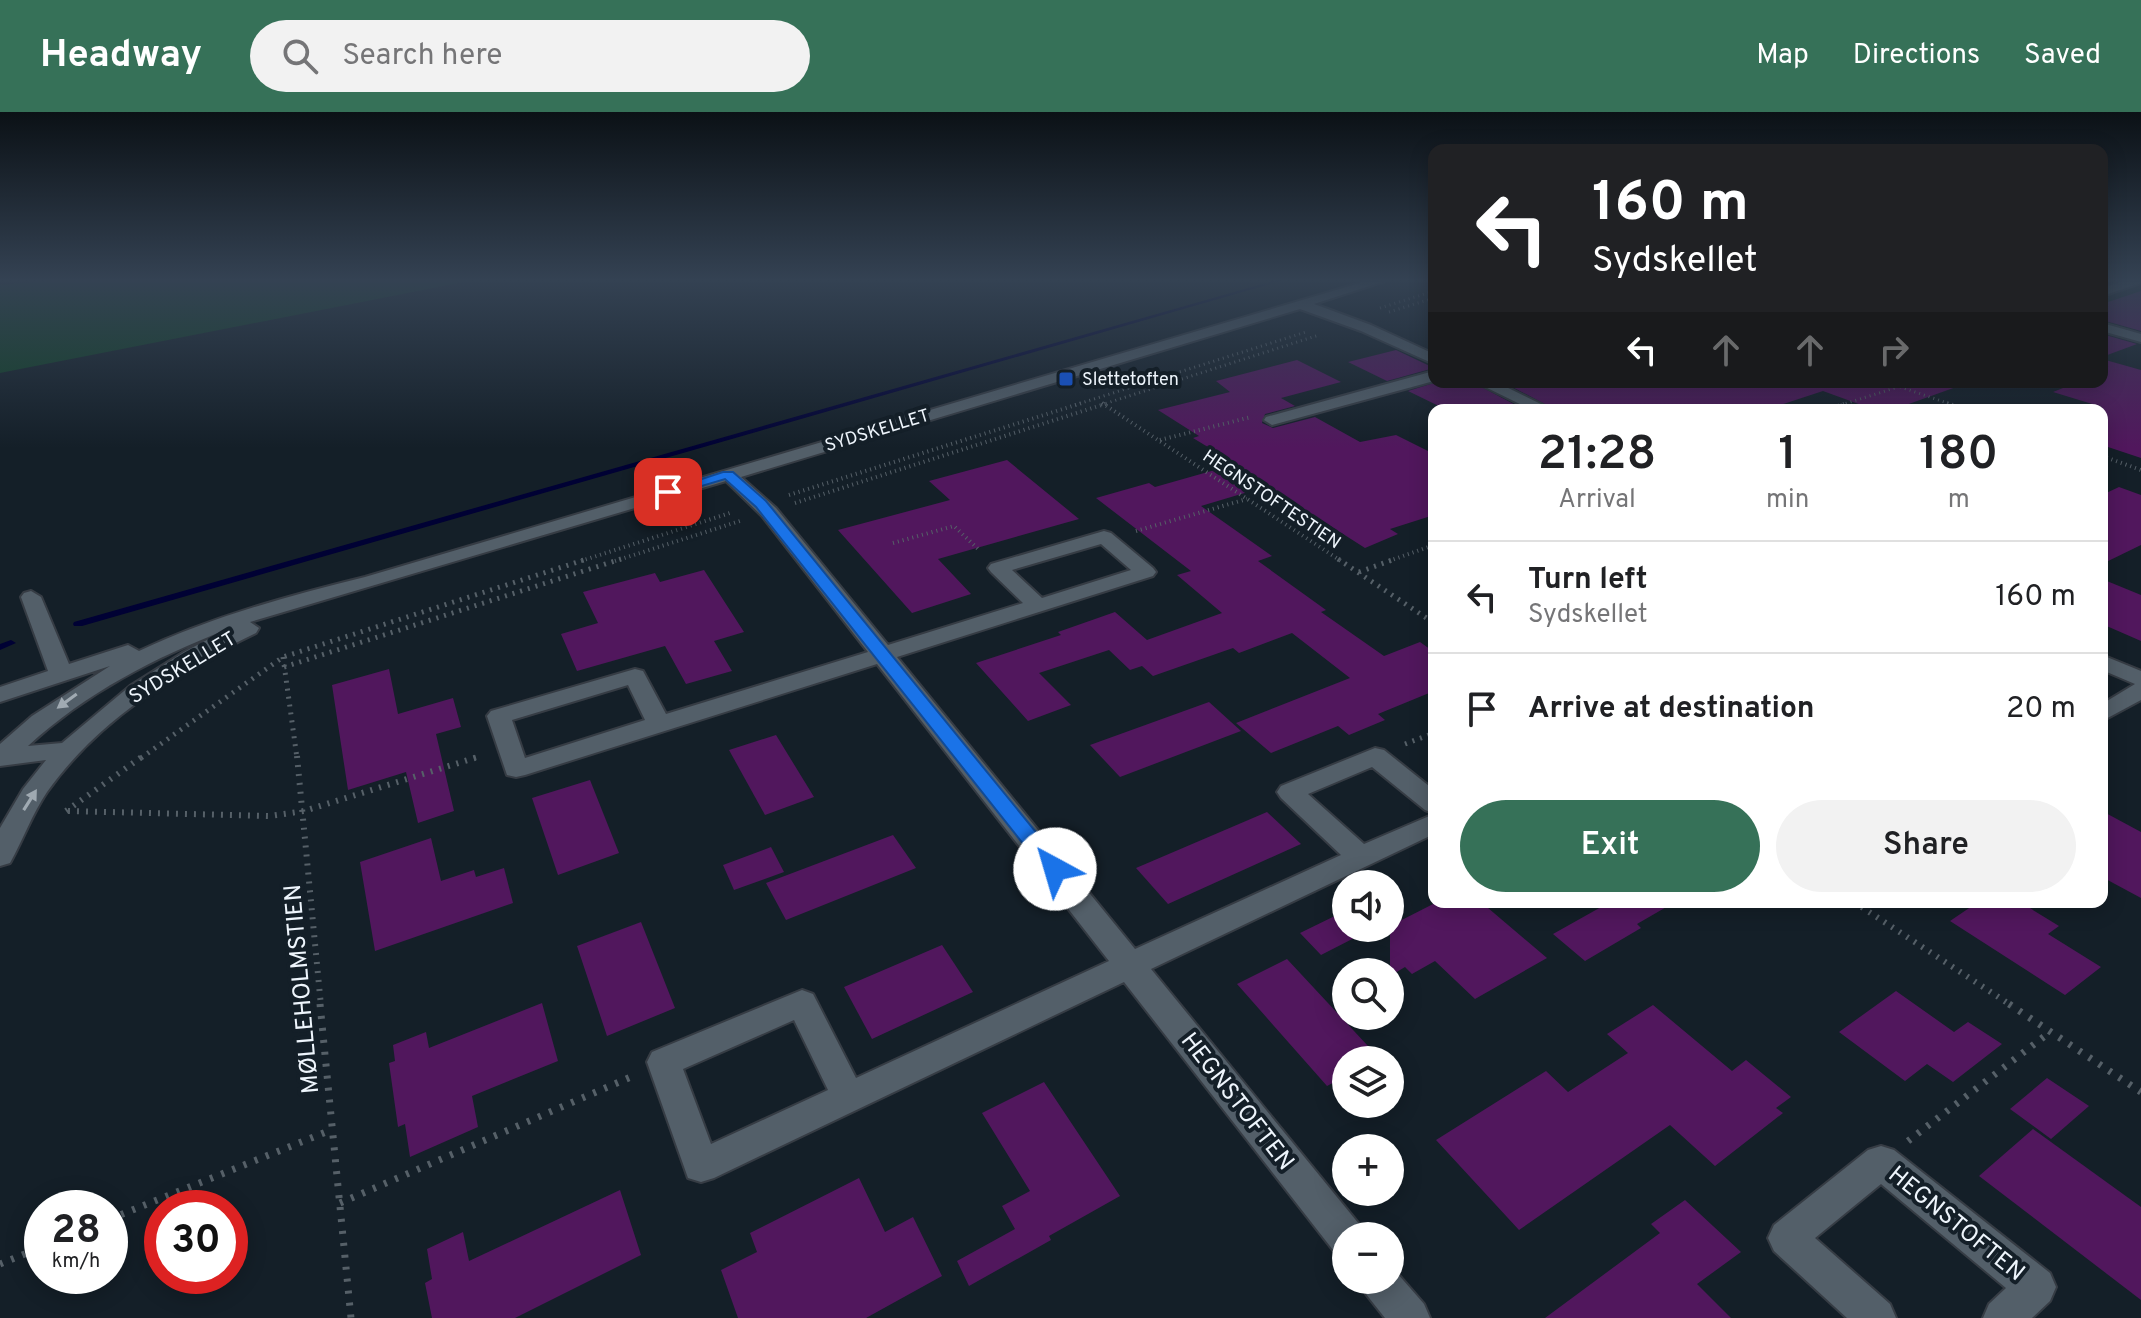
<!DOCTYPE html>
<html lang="en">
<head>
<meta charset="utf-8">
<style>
  :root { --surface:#fff; --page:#f2f2f2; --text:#202124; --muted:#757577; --line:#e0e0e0; --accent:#367158 }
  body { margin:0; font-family:Overpass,sans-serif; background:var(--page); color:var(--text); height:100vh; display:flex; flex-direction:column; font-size:30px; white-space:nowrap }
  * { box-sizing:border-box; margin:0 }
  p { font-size:26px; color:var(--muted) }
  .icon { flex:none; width:44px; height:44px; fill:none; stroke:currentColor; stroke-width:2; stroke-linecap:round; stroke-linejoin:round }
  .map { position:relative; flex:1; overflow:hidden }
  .panel { position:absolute; left:1428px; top:292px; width:680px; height:504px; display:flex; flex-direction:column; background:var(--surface); border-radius:16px; box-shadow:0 4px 20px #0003 }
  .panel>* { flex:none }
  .hud { position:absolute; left:1428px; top:32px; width:680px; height:244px; border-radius:16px; box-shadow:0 4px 20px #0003; background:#202124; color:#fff; overflow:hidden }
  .tools { position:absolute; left:1332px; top:758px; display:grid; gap:16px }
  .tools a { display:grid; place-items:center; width:72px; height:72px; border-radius:50%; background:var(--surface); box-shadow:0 4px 20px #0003; font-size:40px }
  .speed { position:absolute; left:24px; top:1078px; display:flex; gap:16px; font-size:40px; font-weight:700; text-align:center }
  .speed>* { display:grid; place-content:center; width:104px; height:104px; border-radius:50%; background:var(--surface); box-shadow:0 4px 20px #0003; line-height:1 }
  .speed small { font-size:20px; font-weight:400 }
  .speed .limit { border:12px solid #d22; background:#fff; color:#111 }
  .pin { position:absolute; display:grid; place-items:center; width:68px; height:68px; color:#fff; margin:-34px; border-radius:16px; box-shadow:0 4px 12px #0006 }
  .me { position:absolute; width:88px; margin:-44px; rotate:321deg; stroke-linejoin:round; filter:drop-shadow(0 0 6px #0008) }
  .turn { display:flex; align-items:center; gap:28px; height:168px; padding:0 32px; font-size:36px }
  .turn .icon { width:104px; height:104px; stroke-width:2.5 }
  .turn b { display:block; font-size:56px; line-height:68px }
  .lanes { display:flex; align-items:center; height:76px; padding:0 32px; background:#0003; justify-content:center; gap:40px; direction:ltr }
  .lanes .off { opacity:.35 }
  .eta { display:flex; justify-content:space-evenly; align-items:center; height:136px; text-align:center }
  .eta b { font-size:48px; font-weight:600; line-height:56px }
  .action { display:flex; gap:16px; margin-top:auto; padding:16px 32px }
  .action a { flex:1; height:92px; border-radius:48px; background:var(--accent); color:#fff; font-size:32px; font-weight:600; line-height:92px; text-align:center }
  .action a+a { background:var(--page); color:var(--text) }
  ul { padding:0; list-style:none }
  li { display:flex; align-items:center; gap:24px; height:112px; padding:0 32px; border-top:2px solid var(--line) }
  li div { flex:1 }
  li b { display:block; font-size:30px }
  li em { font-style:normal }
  header { display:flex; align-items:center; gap:48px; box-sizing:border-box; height:112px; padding:0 40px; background:var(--accent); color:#fff }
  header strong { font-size:38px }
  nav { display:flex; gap:44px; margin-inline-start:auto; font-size:28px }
  .search { width:560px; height:72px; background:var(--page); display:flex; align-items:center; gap:20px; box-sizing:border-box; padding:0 28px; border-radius:44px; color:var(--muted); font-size:30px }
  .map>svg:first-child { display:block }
  .green { fill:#114126 }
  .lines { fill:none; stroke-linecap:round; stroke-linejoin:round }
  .stream { fill:#000134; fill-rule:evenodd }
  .building { fill:#51175d }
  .minor-casing { stroke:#363c44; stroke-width:4 }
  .path-far4 { stroke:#566068; stroke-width:3; stroke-dasharray:1 4; stroke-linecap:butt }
  .path-far3 { stroke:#566068; stroke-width:4; stroke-dasharray:1 4; stroke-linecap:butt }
  .path-far2 { stroke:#566068; stroke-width:5; stroke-dasharray:2 6; stroke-linecap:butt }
  .path-far1 { stroke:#566068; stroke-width:6; stroke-dasharray:2 7; stroke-linecap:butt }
  .path { stroke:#566068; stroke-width:7; stroke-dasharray:3 9; stroke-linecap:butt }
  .minor { fill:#535f69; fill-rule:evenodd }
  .oneway { fill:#a0aab2 }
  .route { fill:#1a73e8; stroke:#114b97; stroke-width:2 }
  .transit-dot { fill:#1a4fb4; stroke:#141f28; stroke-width:3 }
  .labels { text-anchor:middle; stroke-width:8; stroke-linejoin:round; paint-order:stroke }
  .far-poi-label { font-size:18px; fill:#eef5fc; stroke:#141f28; text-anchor:start }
  .far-street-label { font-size:18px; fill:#eef5fc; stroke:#141f28 }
  .street-label { font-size:20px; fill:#eef5fc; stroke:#141f28 }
  .near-street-label { font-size:24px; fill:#eef5fc; stroke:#141f28 }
</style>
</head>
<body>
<header>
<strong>Headway</strong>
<div class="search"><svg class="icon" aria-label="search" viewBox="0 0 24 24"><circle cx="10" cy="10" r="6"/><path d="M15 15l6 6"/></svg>Search here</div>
<nav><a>Map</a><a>Directions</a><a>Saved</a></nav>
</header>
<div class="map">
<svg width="2141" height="1206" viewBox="0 0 2141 1206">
  <rect width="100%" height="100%" fill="#141f28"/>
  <path class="green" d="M 55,168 L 474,168 L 0,261 L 0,173 Z"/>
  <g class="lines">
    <g class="stream">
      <path d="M 1276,168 L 1284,168 L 82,514 L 74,514 L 73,512 L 74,510 Z"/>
      <path d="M 11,528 L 16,531 L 0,538 L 0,532 Z"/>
    </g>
  </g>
  <g class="building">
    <path d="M 2141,179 L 2141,219 L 2102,208 L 2102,192 Z"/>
    <path d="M 2102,222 L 2137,232 L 2102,245 Z"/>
    <path d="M 1396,238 L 1434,256 L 1387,269 L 1348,250 Z"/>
    <path d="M 2102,247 L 2141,258 L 2141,346 L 2102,333 L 2102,295 L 2053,280 L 2078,270 L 2102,270 Z"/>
    <path d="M 1297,248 L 1341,270 L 1281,286 L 1295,294 L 1265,302 L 1262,311 L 1273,316 L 1315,305 L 1360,330 L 1396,323 L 1434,342 L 1434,403 L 1390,417 L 1398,422 L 1365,436 L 1268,374 L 1201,394 L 1272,444 L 1258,449 L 1326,498 L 1321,500 L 1384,544 L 1420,530 L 1434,540 L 1434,579 L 1378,602 L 1385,608 L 1349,623 L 1338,614 L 1271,641 L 1236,611 L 1350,566 L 1292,521 L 1239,541 L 1233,536 L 1153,564 L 1142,554 L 1130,558 L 1109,538 L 1039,561 L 1071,593 L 1028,609 L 976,551 L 1061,523 L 1058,520 L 1115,500 L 1147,528 L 1222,501 L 1177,463 L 1191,459 L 1096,386 L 1149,371 L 1155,375 L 1236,352 L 1193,326 L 1199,324 L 1158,298 L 1230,280 L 1216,269 Z"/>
    <path d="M 1437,270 L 1472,270 L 1525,298 L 1447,298 L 1408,279 Z"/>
    <path d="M 1503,270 L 1958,270 L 1959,274 L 1892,298 L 1875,298 L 1823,279 L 1765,298 L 1556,298 Z"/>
    <path d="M 1007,348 L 1079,407 L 938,447 L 971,482 L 912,501 L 838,418 L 950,388 L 929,369 Z"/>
    <path d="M 2119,375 L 2141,383 L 2141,433 L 2102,452 L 2102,383 Z"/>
    <path d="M 704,458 L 744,520 L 714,529 L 732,559 L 686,572 L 665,534 L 577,559 L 561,522 L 598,511 L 583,480 L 655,461 L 660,470 Z"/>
    <path d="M 2102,467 L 2141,483 L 2141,529 L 2102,512 Z"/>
    <path d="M 389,557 L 398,602 L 453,586 L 461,615 L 436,622 L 454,699 L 418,711 L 406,660 L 348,678 L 332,573 Z"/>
    <path d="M 1209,590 L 1241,619 L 1120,665 L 1090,633 Z"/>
    <path d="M 776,623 L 814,685 L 765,703 L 729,638 Z"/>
    <path d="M 590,668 L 619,741 L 558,763 L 532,686 Z"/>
    <path d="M 2102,699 L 2141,720 L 2141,786 L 2102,765 Z"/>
    <path d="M 1267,700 L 1301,732 L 1168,792 L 1136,756 Z"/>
    <path d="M 893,723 L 916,756 L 786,808 L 766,771 Z"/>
    <path d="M 431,726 L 441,769 L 474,758 L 476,765 L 504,756 L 513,791 L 375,839 L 360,750 Z"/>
    <path d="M 771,735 L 784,760 L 734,778 L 723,753 Z"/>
    <path d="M 1437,790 L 1481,790 L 1547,846 L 1475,887 L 1435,849 L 1412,862 L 1405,855 L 1390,864 L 1390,814 Z"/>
    <path d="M 1610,790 L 1675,790 L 1637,812 L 1641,816 L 1585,849 L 1553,822 Z"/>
    <path d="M 1978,790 L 2020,790 L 2059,814 L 2048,822 L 2101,855 L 2065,883 L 1950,809 Z"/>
    <path d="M 1345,799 L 1346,816 L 1362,816 L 1366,820 L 1321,843 L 1300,821 Z"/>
    <path d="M 641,810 L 675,896 L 607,924 L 577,834 Z"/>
    <path d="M 942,833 L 973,880 L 872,927 L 844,875 Z"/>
    <path d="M 1287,847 L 1381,948 L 1346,948 L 1346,964 L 1327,974 L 1237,872 Z"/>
    <path d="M 1896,879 L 1954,920 L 1968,910 L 2002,932 L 1953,970 L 1927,952 L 1905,969 L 1839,920 Z"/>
    <path d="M 542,891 L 558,949 L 472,984 L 478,1015 L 410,1045 L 405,1012 L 398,1015 L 389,951 L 395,949 L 393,933 L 426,920 L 429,936 Z"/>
    <path d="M 1653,893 L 1732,959 L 1746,948 L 1791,985 L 1776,996 L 1783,1001 L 1715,1054 L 1670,1013 L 1519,1118 L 1436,1028 L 1546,959 L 1568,980 L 1628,941 L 1607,922 Z"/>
    <path d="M 2047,966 L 2089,994 L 2051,1027 L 2010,997 Z"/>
    <path d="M 1044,970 L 1120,1084 L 1049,1124 L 1051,1128 L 969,1174 L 957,1149 L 1015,1117 L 1002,1094 L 1030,1079 L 982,1001 Z"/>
    <path d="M 2033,1017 L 2141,1095 L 2141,1188 L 1979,1064 Z"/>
    <path d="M 859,1066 L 885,1120 L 913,1105 L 942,1164 L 866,1206 L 738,1206 L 721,1158 L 757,1140 L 750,1121 Z"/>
    <path d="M 620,1078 L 641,1143 L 515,1206 L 432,1206 L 425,1171 L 432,1167 L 427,1137 L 463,1120 L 469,1149 Z"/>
    <path d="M 1685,1088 L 1741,1140 L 1697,1172 L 1731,1206 L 1545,1206 L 1660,1121 L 1651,1112 Z"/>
  </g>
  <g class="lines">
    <g class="minor-casing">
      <g id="minor">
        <path d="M 1370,168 L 1388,168 L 1314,192 L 1371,213 L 1434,242 L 1434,252 L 1361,219 L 1300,197 L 741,365 L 776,396 L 888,533 L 1023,491 L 991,460 L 988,456 L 991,452 L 1104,419 L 1111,421 L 1153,456 L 1156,460 L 1153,464 L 897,545 L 1135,837 L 1341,743 L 1281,686 L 1277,680 L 1281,674 L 1375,636 L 1384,638 L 1434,678 L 1434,701 L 1425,698 L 1372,655 L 1308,682 L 1364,732 L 1434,702 L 1434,722 L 1151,857 L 1359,1112 L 1364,1124 L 1346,1124 L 1346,1143 L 1333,1138 L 1124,870 L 714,1066 L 701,1070 L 688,1066 L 647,950 L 652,940 L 802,878 L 813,882 L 856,966 L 1109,849 L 877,552 L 525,663 L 516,665 L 507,663 L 487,604 L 491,599 L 635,557 L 643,559 L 666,602 L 868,540 L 762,404 L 726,369 L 250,510 L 259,516 L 256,521 C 177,559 98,608 47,680 C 32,702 23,728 10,751 L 0,754 L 0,716 L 23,677 L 46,648 L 0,654 L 0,632 L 32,604 L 110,554 L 0,590 L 0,575 L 48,559 L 21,485 L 24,481 L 31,479 L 41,485 L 69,552 L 128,533 L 139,539 C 211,505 288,484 365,465 ZM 1101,432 L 1131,458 L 1042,486 L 1012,458 ZM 228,517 L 184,540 L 130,574 L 62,631 L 28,634 C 87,580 154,546 228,517 ZM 628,573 L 645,608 L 525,646 L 512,608 ZM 794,908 L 828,978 L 711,1032 L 683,957 Z"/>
        <path d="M 2127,168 L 2141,168 L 2141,171 L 2102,184 L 2102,176 Z"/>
        <path d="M 2102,211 L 2141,222 L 2141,230 L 2102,219 Z"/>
        <path d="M 1434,259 L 1434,269 L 1272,313 L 1264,308 L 1266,305 Z"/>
        <path d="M 1475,270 L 1496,270 L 1553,298 L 1532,298 Z"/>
        <path d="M 2102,543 L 2141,559 L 2141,588 L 2102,609 L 2102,592 L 2135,572 L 2102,558 Z"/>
        <path d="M 1881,1034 L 1894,1038 L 2050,1161 L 2056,1175 L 2050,1189 L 2032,1206 L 1983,1206 L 1989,1192 L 2006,1176 L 1881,1072 L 1815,1126 L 1890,1192 L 1896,1206 L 1847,1206 L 1774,1139 L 1768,1126 L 1774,1113 L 1868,1038 Z"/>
        <path d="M 1390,1153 L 1424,1192 L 1430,1206 L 1385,1206 L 1366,1182 L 1361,1168 L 1390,1168 Z"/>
      </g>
    </g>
    <g class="path-far4">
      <path d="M 1380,196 L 1434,179"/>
      <path d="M 1389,200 L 1434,186"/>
      <path d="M 1886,270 L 1953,293"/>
      <path d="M 1102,291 L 1105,293"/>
      <path d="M 1075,293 L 1306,220"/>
      <path d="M 1101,293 L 1319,223"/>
      <path d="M 1841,293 L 1898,275"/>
    </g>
    <g class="path-far3">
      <path d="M 1102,291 L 1341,449"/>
      <path d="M 1947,291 L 1968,298"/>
      <path d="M 1824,298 L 1847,291"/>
      <path d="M 1160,328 L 1251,305"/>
      <path d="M 2102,344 L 2141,358"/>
      <path d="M 789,383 L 1082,291"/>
      <path d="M 795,391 L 1108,291"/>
      <path d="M 1136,419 L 1247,387"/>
      <path d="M 893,431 L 954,414 L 978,437"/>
      <path d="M 581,449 L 733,400"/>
      <path d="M 615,449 L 740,409"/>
      <path d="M 1389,449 L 1434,433"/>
    </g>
    <g class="path-far2">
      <path d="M 1338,447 L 1434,511"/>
      <path d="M 1359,460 L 1395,447"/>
      <path d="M 283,545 L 297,646"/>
      <path d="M 284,555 L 621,447"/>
      <path d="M 1405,632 L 1434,621"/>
      <path d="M 141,646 L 283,545 L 587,447"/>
      <path d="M 474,646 L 481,644"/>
    </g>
    <g class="path-far1">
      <path d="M 297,644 L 321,894"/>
      <path d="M 66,699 L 143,644"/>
      <path d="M 68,699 L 270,704 L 304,699 L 481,644"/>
      <path d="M 1854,790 L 2012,894"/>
    </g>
    <g class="path">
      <path d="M 320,892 L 351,1206"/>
      <path d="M 2009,892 L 2141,980"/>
      <path d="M 1908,1029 L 2050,920"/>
      <path d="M 340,1091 L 633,964"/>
      <path d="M 110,1107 L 331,1018"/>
      <path d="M 0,1152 L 42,1135"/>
    </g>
    <use href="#minor" class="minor"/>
  </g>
  <defs><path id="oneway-solid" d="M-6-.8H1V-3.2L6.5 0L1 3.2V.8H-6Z" transform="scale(2)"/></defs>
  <g class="oneway">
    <use href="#oneway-solid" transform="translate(67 589) rotate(144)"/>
    <use href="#oneway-solid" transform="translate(30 688) rotate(-58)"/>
  </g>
  <linearGradient id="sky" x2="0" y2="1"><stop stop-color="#0b1116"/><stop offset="0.5" stop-color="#344253"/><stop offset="1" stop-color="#344253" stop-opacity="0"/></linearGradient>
  <rect width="2141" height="336" fill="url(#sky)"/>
  <path class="route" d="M 723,360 L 733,360 L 766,389 L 1062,752 L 1065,757 L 1062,762 L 1047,762 L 756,395 L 725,367 L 668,384 L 662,380 Z"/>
  <rect class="transit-dot" x="1058" y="259" width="16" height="16" rx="4"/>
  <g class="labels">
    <g class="far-poi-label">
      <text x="1082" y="273">Slettetoften</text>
    </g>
    <g class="far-street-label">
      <text transform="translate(877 318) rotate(-17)" y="6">SYDSKELLET</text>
      <text transform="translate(1272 387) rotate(34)" y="6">HEGNSTOFTESTIEN</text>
    </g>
    <g class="street-label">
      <text transform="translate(182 555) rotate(-31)" y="7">SYDSKELLET</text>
    </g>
    <g class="near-street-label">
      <text transform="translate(301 877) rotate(-95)" y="8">MØLLEHOLMSTIEN</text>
      <text transform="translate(1238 989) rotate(52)" y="8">HEGNSTOFTEN</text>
      <text transform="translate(1957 1111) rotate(39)" y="8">HEGNSTOFTEN</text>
    </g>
  </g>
</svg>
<div class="tools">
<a><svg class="icon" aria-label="sound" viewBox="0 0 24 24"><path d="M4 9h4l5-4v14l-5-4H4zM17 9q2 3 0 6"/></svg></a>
<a><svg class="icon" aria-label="search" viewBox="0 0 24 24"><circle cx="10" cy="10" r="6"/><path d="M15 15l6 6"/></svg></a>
<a><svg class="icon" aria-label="layers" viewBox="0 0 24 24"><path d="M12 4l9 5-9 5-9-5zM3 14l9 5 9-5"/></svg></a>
<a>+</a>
<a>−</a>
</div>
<div class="speed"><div>28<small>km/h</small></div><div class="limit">30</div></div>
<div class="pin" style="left:668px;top:380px;background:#d93025"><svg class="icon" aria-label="arrive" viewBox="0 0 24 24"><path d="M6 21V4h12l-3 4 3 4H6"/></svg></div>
<svg class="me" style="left:1055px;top:757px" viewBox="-20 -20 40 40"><circle r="19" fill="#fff"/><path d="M0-13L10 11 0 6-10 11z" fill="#1a73e8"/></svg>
<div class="hud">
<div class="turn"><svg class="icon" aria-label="left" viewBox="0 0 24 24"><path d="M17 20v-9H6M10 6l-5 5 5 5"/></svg><div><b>160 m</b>Sydskellet</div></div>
<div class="lanes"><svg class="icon" aria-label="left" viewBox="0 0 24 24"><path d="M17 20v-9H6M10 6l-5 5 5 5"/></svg><svg class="icon off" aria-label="ahead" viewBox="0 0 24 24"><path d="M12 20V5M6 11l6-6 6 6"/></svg><svg class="icon off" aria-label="ahead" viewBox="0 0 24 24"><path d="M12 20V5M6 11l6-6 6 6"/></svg><svg class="icon off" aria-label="right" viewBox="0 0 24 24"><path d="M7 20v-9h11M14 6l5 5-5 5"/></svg></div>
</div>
<section class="panel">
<div class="eta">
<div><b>21:28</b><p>Arrival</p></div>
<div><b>1</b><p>min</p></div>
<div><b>180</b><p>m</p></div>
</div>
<ul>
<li><svg class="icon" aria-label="left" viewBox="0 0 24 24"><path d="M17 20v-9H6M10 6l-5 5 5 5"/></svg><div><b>Turn left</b><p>Sydskellet</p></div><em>160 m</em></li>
<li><svg class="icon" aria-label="arrive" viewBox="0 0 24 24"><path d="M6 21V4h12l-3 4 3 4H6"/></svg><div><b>Arrive at destination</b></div><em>20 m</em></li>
</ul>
<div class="action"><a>Exit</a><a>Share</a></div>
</section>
</div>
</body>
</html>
